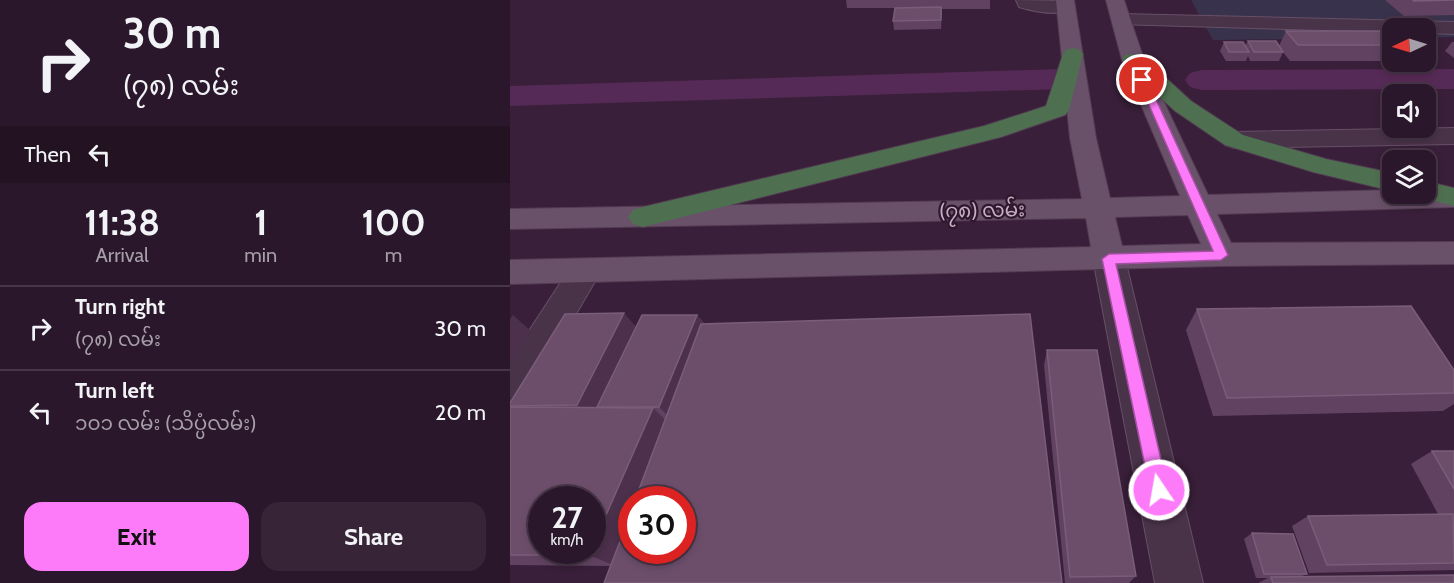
<!DOCTYPE html>
<html lang="en">
<head>
<meta charset="utf-8">
<style>
  :root { --surface:#2b172b; --page:#372437; --text:#f1f3f6; --muted:#a69fa9; --line:#473647; --accent:#fd7bf9 }
  body { margin:0; font-family:Cabin,"Noto Sans Myanmar",sans-serif; background:var(--page); color:var(--text); height:100vh; display:flex; flex-direction:column; font-size:22px; white-space:nowrap }
  * { box-sizing:border-box; margin:0 }
  p { font-size:20px; color:var(--muted) }
  .icon { flex:none; width:33px; height:33px; fill:none; stroke:currentColor; stroke-width:2; stroke-linecap:round; stroke-linejoin:round }
  .map { position:relative; flex:1; overflow:hidden }
  .side { display:flex; flex-direction:column; background:var(--surface); width:510px }
  .side>* { flex:none }
  .guide { background:#2b172b; color:var(--text); overflow:hidden }
  .needle { width:39px; rotate:266deg }
  .fabs { position:absolute; left:872px; top:18px; display:grid; gap:12px }
  .fabs a { display:grid; place-items:center; width:54px; height:54px; border-radius:12px; background:var(--surface); box-shadow:0 3px 9px #0003,0 0 0 2px var(--line); font-size:30px }
  .speed { position:absolute; left:18px; top:486px; display:flex; gap:12px; font-size:30px; font-weight:700; text-align:center }
  .speed>* { display:grid; place-content:center; width:78px; height:78px; border-radius:50%; background:var(--surface); box-shadow:0 3px 9px #0003,0 0 0 2px var(--line); line-height:1 }
  .speed small { font-size:15px; font-weight:400 }
  .speed .limit { border:9px solid #d22; background:#fff; color:#111 }
  .pin { position:absolute; display:grid; place-items:center; width:51px; height:51px; color:#fff; margin:-26px; border:3px solid #fff; border-radius:50%; box-shadow:0 2px 6px #0007 }
  .me { position:absolute; width:66px; margin:-33px; rotate:348deg; stroke-linejoin:round; filter:drop-shadow(0 0 4px #0008) }
  .turn { display:flex; align-items:center; gap:21px; height:126px; padding:0 24px; font-size:27px }
  .turn .icon { width:78px; height:78px; stroke-width:2.5 }
  .turn b { display:block; font-size:42px; line-height:51px }
  .then { display:flex; align-items:center; height:57px; padding:0 24px; background:#0003; gap:12px; font-size:22px }
  .eta { display:flex; justify-content:space-evenly; align-items:center; height:102px; text-align:center }
  .eta b { font-size:36px; font-weight:700; line-height:42px }
  .action { display:flex; gap:12px; margin-top:auto; padding:12px 24px }
  .action a { flex:1; height:69px; border-radius:18px; background:var(--accent); color:#111; font-size:24px; font-weight:700; line-height:69px; text-align:center }
  .action a+a { background:var(--page); color:var(--text) }
  ul { padding:0; list-style:none }
  li { display:flex; align-items:center; gap:18px; height:84px; padding:0 24px; border-top:2px solid var(--line) }
  li div { flex:1 }
  li b { display:block; font-size:22px }
  li em { font-style:normal }
  main { display:flex; flex:1; min-height:0 }
  .map>svg:first-child { display:block }
  .green { fill:#39324d }
  .lines { fill:none; stroke-linecap:round; stroke-linejoin:round }
  .canal { fill:#562a56; fill-rule:evenodd }
  .minor-casing { stroke:#675067; stroke-width:2 }
  .major-casing { stroke:#533c52; stroke-width:2 }
  .highway-casing { stroke:#513a51; stroke-width:2 }
  .minor { fill:#493349; fill-rule:evenodd }
  .major { fill:#69516a; fill-rule:evenodd }
  .highway { fill:#4f7050; fill-rule:evenodd }
  .wall { fill:#614361 }
  .shaded-wall { fill:#4c304c }
  .building { fill:#6c4e6b; stroke:#7a5d79; stroke-width:1.5 }
  .route { fill:#fd7bf9; stroke:#a450a2; stroke-width:1.5 }
  .labels { text-anchor:middle; stroke-width:4.5; stroke-linejoin:round; paint-order:stroke }
  .street-label { font-size:20px; fill:#c6adc5; stroke:#2e182d }
</style>
</head>
<body>
<main>
<section class="side">
<div class="guide">
<div class="turn"><svg class="icon" aria-label="right" viewBox="0 0 24 24"><path d="M7 20v-9h11M14 6l5 5-5 5"/></svg><div><b>30 m</b>(၇၈) လမ်း</div></div>
<div class="then">Then<svg class="icon" aria-label="left" viewBox="0 0 24 24"><path d="M17 20v-9H6M10 6l-5 5 5 5"/></svg></div>
</div>
<div class="eta">
<div><b>11:38</b><p>Arrival</p></div>
<div><b>1</b><p>min</p></div>
<div><b>100</b><p>m</p></div>
</div>
<ul>
<li><svg class="icon" aria-label="right" viewBox="0 0 24 24"><path d="M7 20v-9h11M14 6l5 5-5 5"/></svg><div><b>Turn right</b><p>(၇၈) လမ်း</p></div><em>30 m</em></li>
<li><svg class="icon" aria-label="left" viewBox="0 0 24 24"><path d="M17 20v-9H6M10 6l-5 5 5 5"/></svg><div><b>Turn left</b><p>၁၀၁ လမ်း (သိပ္ပံလမ်း)</p></div><em>20 m</em></li>
</ul>
<div class="action"><a>Exit</a><a>Share</a></div>
</section>
<div class="map">
<svg width="944" height="583" viewBox="0 0 944 583">
  <rect width="100%" height="100%" fill="#391f39"/>
  <path class="green" d="M 681,0 L 944,0 L 944,37 L 915,38 L 915,28 L 882,28 L 882,38 L 703,40 Z"/>
  <g class="lines">
    <g class="canal">
      <path d="M 552,69 L 564,72 L 569,79 L 564,86 L 552,89 L 0,106 L 0,86 Z"/>
      <path d="M 944,69 L 944,89 L 692,90 L 680,87 L 675,80 L 680,73 L 692,70 Z"/>
    </g>
    <g class="minor-casing">
      <g id="minor">
        <path d="M 506,0 L 556,1 L 563,3 L 565,7 L 563,11 C 546,15 525,12 509,7 Z"/>
        <path d="M 612,14 L 944,22 L 944,34 L 915,33 L 915,28 L 882,28 L 882,32 L 605,24 L 602,20 L 605,16 Z"/>
        <path d="M 944,128 L 944,144 L 724,148 L 715,145 L 711,140 L 715,135 L 724,132 Z"/>
        <path d="M 599,247 L 610,251 L 615,259 L 693,583 L 645,583 L 583,259 L 588,251 Z"/>
        <path d="M 75,259 L 86,262 L 91,271 L 13,405 L 0,410 L 0,360 L 64,262 Z"/>
      </g>
    </g>
    <g class="major-casing">
      <path id="major" d="M 546,0 L 564,0 L 586,138 L 600,198 L 670,196 L 612,60 L 596,0 L 614,0 L 634,60 L 698,195 L 882,190 L 882,194 L 915,194 L 915,189 L 944,189 L 944,207 L 707,214 L 721,243 L 944,242 L 944,264 L 711,266 L 0,284 L 0,260 L 581,247 L 576,218 L 0,229 L 0,209 L 572,199 L 560,138 ZM 678,215 L 691,244 L 612,246 L 605,217 Z"/>
    </g>
    <g class="highway-casing">
      <g id="highway">
        <path d="M 563,48 L 570,50 L 573,54 L 559,110 L 555,115 L 491,137 L 133,227 L 123,224 L 118,217 L 123,210 L 133,207 L 474,126 L 536,106 L 553,54 L 556,50 Z"/>
        <path d="M 623,54 L 631,55 L 681,101 L 733,135 L 816,159 L 882,173 L 882,191 L 803,172 L 715,145 L 665,111 L 615,65 L 612,60 L 615,55 Z"/>
        <path d="M 915,181 L 944,188 L 944,206 L 905,196 L 903,194 L 915,194 Z"/>
      </g>
    </g>
    <use href="#minor" class="minor"/>
    <use href="#major" class="major"/>
    <use href="#highway" class="highway"/>
  </g>
  <g class="wall">
    <path d="M 336,0 L 480,0 L 480,9 L 432,9 L 431,29 L 384,30 L 383,21 L 385,8 L 337,8 Z"/>
    <path d="M 875,0 L 944,0 L 944,15 L 894,16 Z"/>
    <path d="M 776,31 L 882,35 L 882,61 L 780,61 L 773,52 L 769,61 L 740,61 L 738,56 L 736,61 L 716,61 L 710,51 L 714,42 L 735,46 L 738,41 L 769,46 Z"/>
    <path d="M 942,42 L 944,42 L 944,58 L 935,51 Z"/>
    <path d="M 687,309 L 944,370 L 944,404 L 933,411 L 703,416 L 676,330 Z"/>
    <path d="M 187,315 L 194,323 L 101,566 L 0,565 L 0,403 L 126,327 Z"/>
    <path d="M 537,350 L 626,576 L 619,583 L 555,583 L 534,365 Z"/>
    <path d="M 922,451 L 944,451 L 944,570 L 799,573 L 782,526 L 798,516 L 928,514 L 901,464 Z"/>
    <path d="M 742,533 L 797,574 L 792,576 L 944,583 L 748,583 L 758,578 L 746,578 L 734,539 Z"/>
  </g>
  <g class="shaded-wall">
    <path d="M 114,313 L 128,329 L 87,407 L 90,409 L 85,419 L 67,405 Z"/>
    <path d="M 3,315 L 21,331 L 0,365 L 0,319 Z"/>
    <path d="M 187,315 L 199,330 L 163,421 L 149,407 Z"/>
    <path d="M 143,408 L 162,426 L 132,500 L 122,500 L 122,526 L 105,566 L 79,555 L 81,550 L 82,550 L 82,547 Z"/>
  </g>
  <g class="building">
    <path d="M 903,0 L 944,0 L 904,1 Z"/>
    <path d="M 431,7 L 431,20 L 383,21 L 385,8 Z"/>
    <path d="M 776,31 L 877,31 L 882,35 L 882,45 L 788,45 Z"/>
    <path d="M 738,41 L 766,41 L 773,52 L 744,52 Z"/>
    <path d="M 714,42 L 733,42 L 739,52 L 719,52 Z"/>
    <path d="M 901,306 L 944,370 L 944,393 L 717,398 L 687,309 Z"/>
    <path d="M 114,313 L 67,405 L 0,406 L 0,403 L 55,314 Z"/>
    <path d="M 520,314 L 552,583 L 94,583 L 122,510 L 122,550 L 172,550 L 172,500 L 125,500 L 191,324 Z"/>
    <path d="M 132,315 L 187,315 L 149,407 L 87,407 Z"/>
    <path d="M 537,350 L 587,350 L 626,576 L 560,577 Z"/>
    <path d="M 0,407 L 143,408 L 82,547 L 82,500 L 32,500 L 32,550 L 81,550 L 79,555 L 0,555 Z"/>
    <path d="M 922,451 L 944,451 L 944,489 Z"/>
    <path d="M 943,514 L 944,563 L 817,565 L 798,516 Z"/>
    <path d="M 742,533 L 783,534 L 797,574 L 754,574 Z"/>
    <path d="M 944,575 L 944,583 L 763,583 L 761,577 Z"/>
  </g>
  <path class="route" d="M 629,78 L 637,80 L 718,255 L 711,260 L 606,264 L 658,490 L 655,497 L 649,499 L 643,497 L 640,490 L 592,259 L 599,254 L 703,251 L 628,80 Z"/>
  <g class="labels">
    <g class="street-label">
      <text transform="translate(472 210) rotate(-1)" y="7">(၇၈) လမ်း</text>
    </g>
  </g>
</svg>
<div class="fabs">
<a><svg class="needle" viewBox="-14 -14 28 28"><path d="M0-13l5 13h-10z" fill="#e53935"/><path d="M0 13l5-13h-10z" fill="#a69fa9"/></svg></a>
<a><svg class="icon" aria-label="sound" viewBox="0 0 24 24"><path d="M4 9h4l5-4v14l-5-4H4zM17 9q2 3 0 6"/></svg></a>
<a><svg class="icon" aria-label="layers" viewBox="0 0 24 24"><path d="M12 4l9 5-9 5-9-5zM3 14l9 5 9-5"/></svg></a>
</div>
<div class="speed"><div>27<small>km/h</small></div><div class="limit">30</div></div>
<div class="pin" style="left:632px;top:80px;background:#d93025"><svg class="icon" aria-label="arrive" viewBox="0 0 24 24"><path d="M6 21V4h12l-3 4 3 4H6"/></svg></div>
<svg class="me" style="left:649px;top:490px" viewBox="-20 -20 40 40"><circle r="17" fill="#fd7bf9" stroke="#fff" stroke-width="3"/><path d="M0-11L8 9 0 5-8 9z" fill="#fff"/></svg>
</div>
</main>
</body>
</html>
